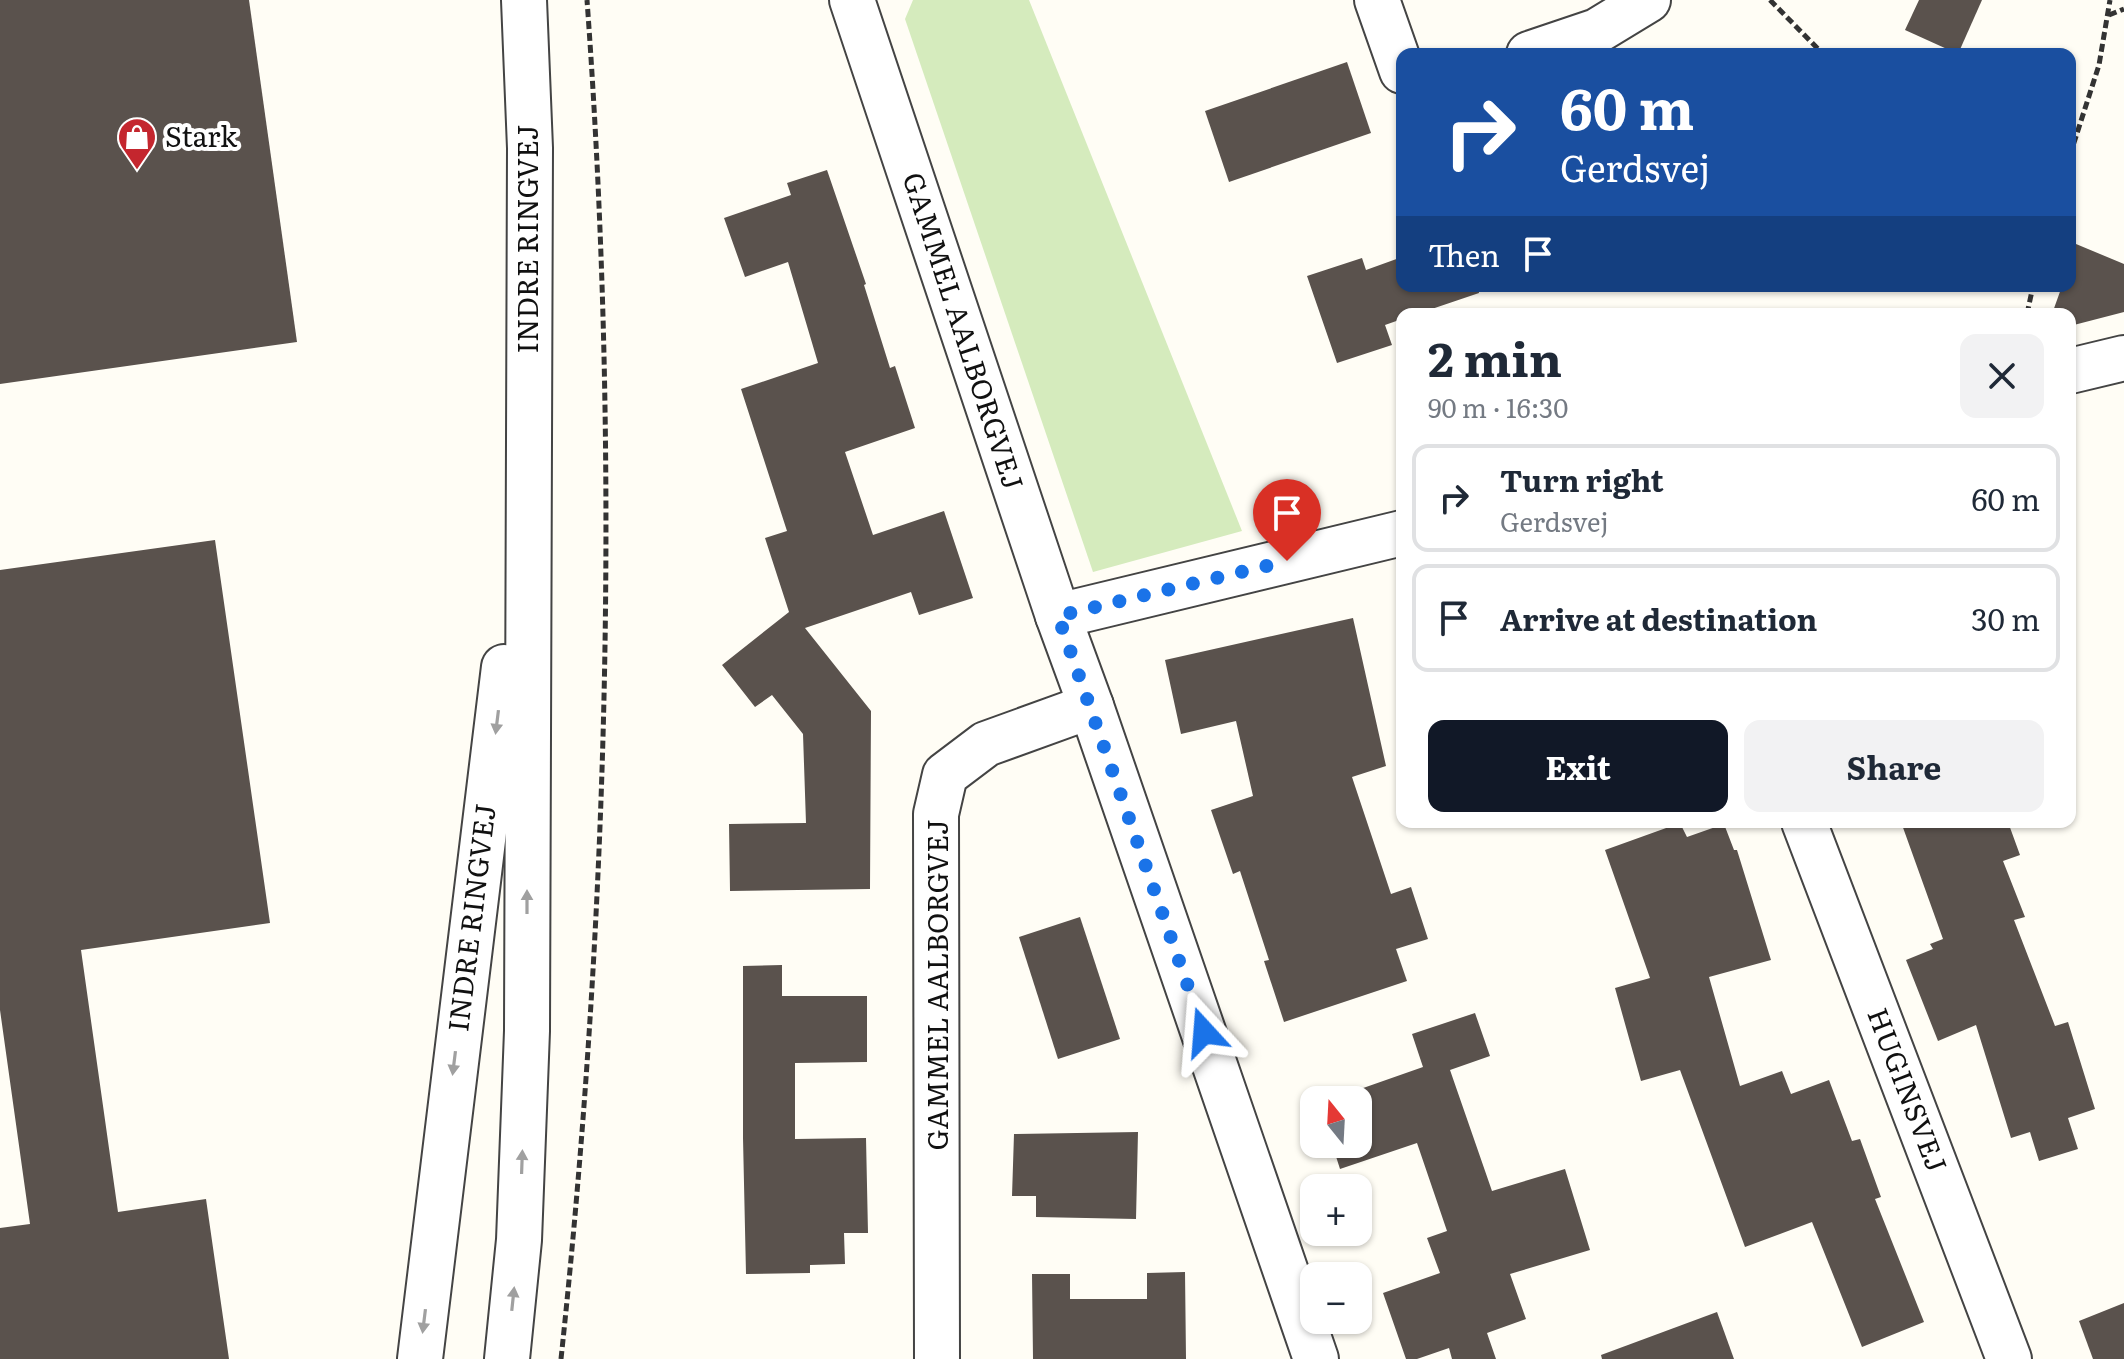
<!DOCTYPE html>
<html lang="en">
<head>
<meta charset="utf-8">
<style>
  :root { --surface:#fff; --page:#f2f2f3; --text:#1f2937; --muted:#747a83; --line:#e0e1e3; --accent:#111827 }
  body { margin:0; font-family:Literata,serif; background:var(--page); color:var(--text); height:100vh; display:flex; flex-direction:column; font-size:30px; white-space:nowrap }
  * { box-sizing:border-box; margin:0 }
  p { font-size:26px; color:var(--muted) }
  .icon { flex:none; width:44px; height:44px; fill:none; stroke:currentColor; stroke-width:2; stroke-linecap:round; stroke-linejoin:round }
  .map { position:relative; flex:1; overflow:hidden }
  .drawer { position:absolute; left:1396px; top:308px; width:680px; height:520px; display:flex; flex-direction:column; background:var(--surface); border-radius:16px; box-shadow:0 2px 6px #0004 }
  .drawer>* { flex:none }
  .guide { position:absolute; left:1396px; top:48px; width:680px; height:244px; border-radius:16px; box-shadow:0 2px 6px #0004; background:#1a4fa0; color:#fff; overflow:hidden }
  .needle { width:52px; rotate:342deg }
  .tools { position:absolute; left:1300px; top:1086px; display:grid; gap:16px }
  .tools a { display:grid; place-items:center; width:72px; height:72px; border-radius:16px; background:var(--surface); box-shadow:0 2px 6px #0004; font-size:40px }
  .pin { position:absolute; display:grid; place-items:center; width:68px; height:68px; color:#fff; margin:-82px -34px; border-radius:50% 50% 50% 0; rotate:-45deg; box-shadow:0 0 8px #0007 }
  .pin .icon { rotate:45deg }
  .me { position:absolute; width:88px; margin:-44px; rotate:341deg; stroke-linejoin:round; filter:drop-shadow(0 0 6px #0008) }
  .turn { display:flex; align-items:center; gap:28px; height:168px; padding:0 32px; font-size:36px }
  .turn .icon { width:104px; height:104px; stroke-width:2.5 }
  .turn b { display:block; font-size:56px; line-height:68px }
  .then { display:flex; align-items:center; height:76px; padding:0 32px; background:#0003; gap:16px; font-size:30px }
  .round { display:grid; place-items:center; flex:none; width:84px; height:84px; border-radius:16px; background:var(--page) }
  .headline { display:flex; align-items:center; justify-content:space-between; height:136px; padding:0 32px }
  h1 { font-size:48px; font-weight:700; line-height:60px }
  .action { display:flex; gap:16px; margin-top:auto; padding:16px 32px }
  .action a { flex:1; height:92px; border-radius:16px; background:var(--accent); color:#fff; font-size:32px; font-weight:700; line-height:92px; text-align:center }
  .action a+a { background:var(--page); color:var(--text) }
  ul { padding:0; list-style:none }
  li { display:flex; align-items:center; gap:24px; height:108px; margin:0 16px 12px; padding:0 16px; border:4px solid var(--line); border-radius:16px }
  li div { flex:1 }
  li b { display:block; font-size:30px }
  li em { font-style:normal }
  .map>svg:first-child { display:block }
  .green { fill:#d5ebbd }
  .building { fill:#5a524d }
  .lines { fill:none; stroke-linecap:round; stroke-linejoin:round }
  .minor-casing { stroke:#444; stroke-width:48 }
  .tertiary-casing { stroke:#444; stroke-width:48 }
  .path { stroke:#333; stroke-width:5; stroke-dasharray:8 4; stroke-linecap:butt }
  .minor { stroke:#fff; stroke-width:44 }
  .tertiary { stroke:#fff; stroke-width:44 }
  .oneway { fill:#a0a0a0 }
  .route { stroke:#1a73e8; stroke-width:14; stroke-dasharray:0 25.2 }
  .labels { text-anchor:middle; stroke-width:8; stroke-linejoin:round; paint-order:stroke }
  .poi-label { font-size:28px; fill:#111; stroke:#fff; text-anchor:start }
  .street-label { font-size:28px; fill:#111; stroke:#fff }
</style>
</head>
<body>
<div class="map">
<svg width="2124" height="1359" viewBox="0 0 2124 1359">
  <rect width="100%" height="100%" fill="#fffdf5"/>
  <path class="green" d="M 913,0 L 1029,0 L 1242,531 L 1093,572 L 905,19 Z"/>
  <g class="building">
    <path d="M 0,0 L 249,0 L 297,342 L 0,384 Z"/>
    <path d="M 1919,0 L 1982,0 L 1958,54 L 1905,30 Z"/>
    <path d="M 1347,62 L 1371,133 L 1229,182 L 1205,111 Z"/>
    <path d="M 827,170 L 866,284 L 864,285 L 890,368 L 895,366 L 915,428 L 845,452 L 873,535 L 944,511 L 973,598 L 919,615 L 911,592 L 805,628 L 871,711 L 870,889 L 730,891 L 729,824 L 806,823 L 803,734 L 772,695 L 755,707 L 722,665 L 789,612 L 765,538 L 787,531 L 741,389 L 818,363 L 788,262 L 745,277 L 724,218 L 791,195 L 787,183 Z"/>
    <path d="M 2076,244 L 2124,264 L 2124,312 L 2070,326 L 2070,314 L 2052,314 L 2062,286 L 2070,286 L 2070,262 Z"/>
    <path d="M 1402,257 L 1402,286 L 1478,286 L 1479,293 L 1417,314 L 1402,314 L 1402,319 L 1385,325 L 1392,345 L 1337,363 L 1307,276 L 1362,258 L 1366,270 Z"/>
    <path d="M 215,540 L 270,923 L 81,950 L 118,1212 L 206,1199 L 229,1359 L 0,1359 L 0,1228 L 30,1224 L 0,1010 L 0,570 Z"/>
    <path d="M 1353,618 L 1386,766 L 1352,777 L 1391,894 L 1411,887 L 1428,939 L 1396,949 L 1407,981 L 1284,1022 L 1264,961 L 1269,960 L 1240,871 L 1233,874 L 1211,810 L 1253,796 L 1236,721 L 1181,734 L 1165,660 Z"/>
    <path d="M 1901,822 L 2008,822 L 2020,855 L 2003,861 L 2025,917 L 2014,920 L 2055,1026 L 2068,1022 L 2095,1109 L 2068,1118 L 2078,1149 L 2039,1161 L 2030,1132 L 2011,1138 L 1976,1025 L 1938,1041 L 1906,960 L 1933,949 L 1930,944 L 1943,939 Z"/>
    <path d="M 1680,823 L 1687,837 L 1724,824 L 1734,850 L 1737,850 L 1771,960 L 1709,977 L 1740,1086 L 1782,1071 L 1791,1094 L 1829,1080 L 1852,1141 L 1860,1139 L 1881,1197 L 1875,1199 L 1924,1322 L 1862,1347 L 1812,1222 L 1745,1247 L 1680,1070 L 1641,1081 L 1615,988 L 1650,978 L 1605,850 Z"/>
    <path d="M 1080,917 L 1120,1039 L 1058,1059 L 1019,937 Z"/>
    <path d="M 782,965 L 782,996 L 867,996 L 867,1062 L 795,1063 L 795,1139 L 866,1138 L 868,1233 L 844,1233 L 845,1264 L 810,1265 L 810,1273 L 746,1274 L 743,1138 L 743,966 Z"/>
    <path d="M 1475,1013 L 1490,1056 L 1450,1070 L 1492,1191 L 1565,1169 L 1590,1250 L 1510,1274 L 1526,1319 L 1487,1333 L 1496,1359 L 1452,1359 L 1449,1348 L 1417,1359 L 1406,1359 L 1383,1293 L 1440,1273 L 1427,1238 L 1447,1231 L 1417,1143 L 1340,1169 L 1332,1144 L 1358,1144 L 1358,1100 L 1329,1100 L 1423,1067 L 1412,1034 Z"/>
    <path d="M 1138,1132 L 1136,1219 L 1036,1217 L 1036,1196 L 1012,1196 L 1014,1134 Z"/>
    <path d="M 1185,1272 L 1186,1359 L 1033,1359 L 1032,1274 L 1070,1274 L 1070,1299 L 1147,1299 L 1147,1273 Z"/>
    <path d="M 2124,1303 L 2124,1359 L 2093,1359 L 2079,1321 Z"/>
    <path d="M 1717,1312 L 1734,1359 L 1602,1359 L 1601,1355 Z"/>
  </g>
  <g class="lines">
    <g class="minor-casing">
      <g id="minor">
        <path d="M 852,0 L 1058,616 L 1091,706 L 1316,1359"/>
        <path d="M 1377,0 L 1402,71"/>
        <path d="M 1529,54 L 1597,31 L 1648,0"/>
        <path d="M 2070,371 L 2124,358"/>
        <path d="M 1058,616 L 1402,533"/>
        <path d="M 1804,822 L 2009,1359"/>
        <path d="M 937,1359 L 936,814 L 945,775 L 986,744 L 1091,706"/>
      </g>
    </g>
    <g class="tertiary-casing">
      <g id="tertiary">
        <path d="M 420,1359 L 504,667"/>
        <path d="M 507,1359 L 519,1240 L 527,1031 L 530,148 L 524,0"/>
      </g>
    </g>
    <g class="path">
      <path d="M 1770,0 L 1823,54"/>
      <path d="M 2109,15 L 2124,9"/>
      <path d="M 2070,155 L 2099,65 L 2110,0"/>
      <path d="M 2027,314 L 2033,286"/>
      <path d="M 561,1359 C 609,908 620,452 587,0"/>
    </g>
    <use href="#minor" class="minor"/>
    <use href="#tertiary" class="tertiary"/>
  </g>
  <defs><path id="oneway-solid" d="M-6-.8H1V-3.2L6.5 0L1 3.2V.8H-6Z" transform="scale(2)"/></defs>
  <g class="oneway">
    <use href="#oneway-solid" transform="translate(497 722) rotate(97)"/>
    <use href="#oneway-solid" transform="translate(527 902) rotate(-90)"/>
    <use href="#oneway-solid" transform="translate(454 1063) rotate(97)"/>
    <use href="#oneway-solid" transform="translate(522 1162) rotate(-88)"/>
    <use href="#oneway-solid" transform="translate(513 1299) rotate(-84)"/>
    <use href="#oneway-solid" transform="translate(424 1321) rotate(97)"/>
  </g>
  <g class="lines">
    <path class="route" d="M 1204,1032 L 1058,616 L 1287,561"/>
  </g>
  <defs>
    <g id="shop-pin" transform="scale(2)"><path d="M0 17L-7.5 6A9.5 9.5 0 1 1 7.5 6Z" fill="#c4262e" stroke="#fff"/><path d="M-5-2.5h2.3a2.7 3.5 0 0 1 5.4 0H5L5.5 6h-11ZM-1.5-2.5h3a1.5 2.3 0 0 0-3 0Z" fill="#fff"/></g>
  </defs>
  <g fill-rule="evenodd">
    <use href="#shop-pin" x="137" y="137"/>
  </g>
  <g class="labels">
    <g class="poi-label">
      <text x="165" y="147">Stark</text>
    </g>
    <g class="street-label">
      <text transform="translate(528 239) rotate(-90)" y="10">INDRE RINGVEJ</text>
      <text transform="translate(963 331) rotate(72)" y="10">GAMMEL AALBORGVEJ</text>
      <text transform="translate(472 918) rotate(-83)" y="10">INDRE RINGVEJ</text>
      <text transform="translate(938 985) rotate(-90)" y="10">GAMMEL AALBORGVEJ</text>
      <text transform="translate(1907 1090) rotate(69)" y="10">HUGINSVEJ</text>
    </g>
  </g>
</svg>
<div class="tools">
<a><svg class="needle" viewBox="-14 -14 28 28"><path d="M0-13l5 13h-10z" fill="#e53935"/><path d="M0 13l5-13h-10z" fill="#747a83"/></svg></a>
<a>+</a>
<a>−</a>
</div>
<div class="pin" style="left:1287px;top:561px;background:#d93025"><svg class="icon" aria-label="arrive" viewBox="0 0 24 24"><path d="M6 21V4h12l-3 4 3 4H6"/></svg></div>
<svg class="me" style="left:1204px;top:1032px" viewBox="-20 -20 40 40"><path d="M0-17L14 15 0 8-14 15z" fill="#1a73e8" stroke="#fff" stroke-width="4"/></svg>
<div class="guide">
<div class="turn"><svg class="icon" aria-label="right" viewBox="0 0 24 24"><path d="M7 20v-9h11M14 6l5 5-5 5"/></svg><div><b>60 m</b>Gerdsvej</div></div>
<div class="then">Then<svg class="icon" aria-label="arrive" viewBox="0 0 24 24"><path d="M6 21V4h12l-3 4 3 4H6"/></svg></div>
</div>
<section class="drawer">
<div class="headline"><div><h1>2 min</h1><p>90 m · 16:30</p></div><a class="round"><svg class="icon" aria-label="close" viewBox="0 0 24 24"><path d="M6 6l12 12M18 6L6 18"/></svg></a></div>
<ul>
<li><svg class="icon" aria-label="right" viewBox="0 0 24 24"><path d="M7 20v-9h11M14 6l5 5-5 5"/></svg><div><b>Turn right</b><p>Gerdsvej</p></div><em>60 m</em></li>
<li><svg class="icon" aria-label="arrive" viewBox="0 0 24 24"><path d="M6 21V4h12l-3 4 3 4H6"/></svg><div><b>Arrive at destination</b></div><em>30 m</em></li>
</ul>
<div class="action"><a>Exit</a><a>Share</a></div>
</section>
</div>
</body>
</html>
